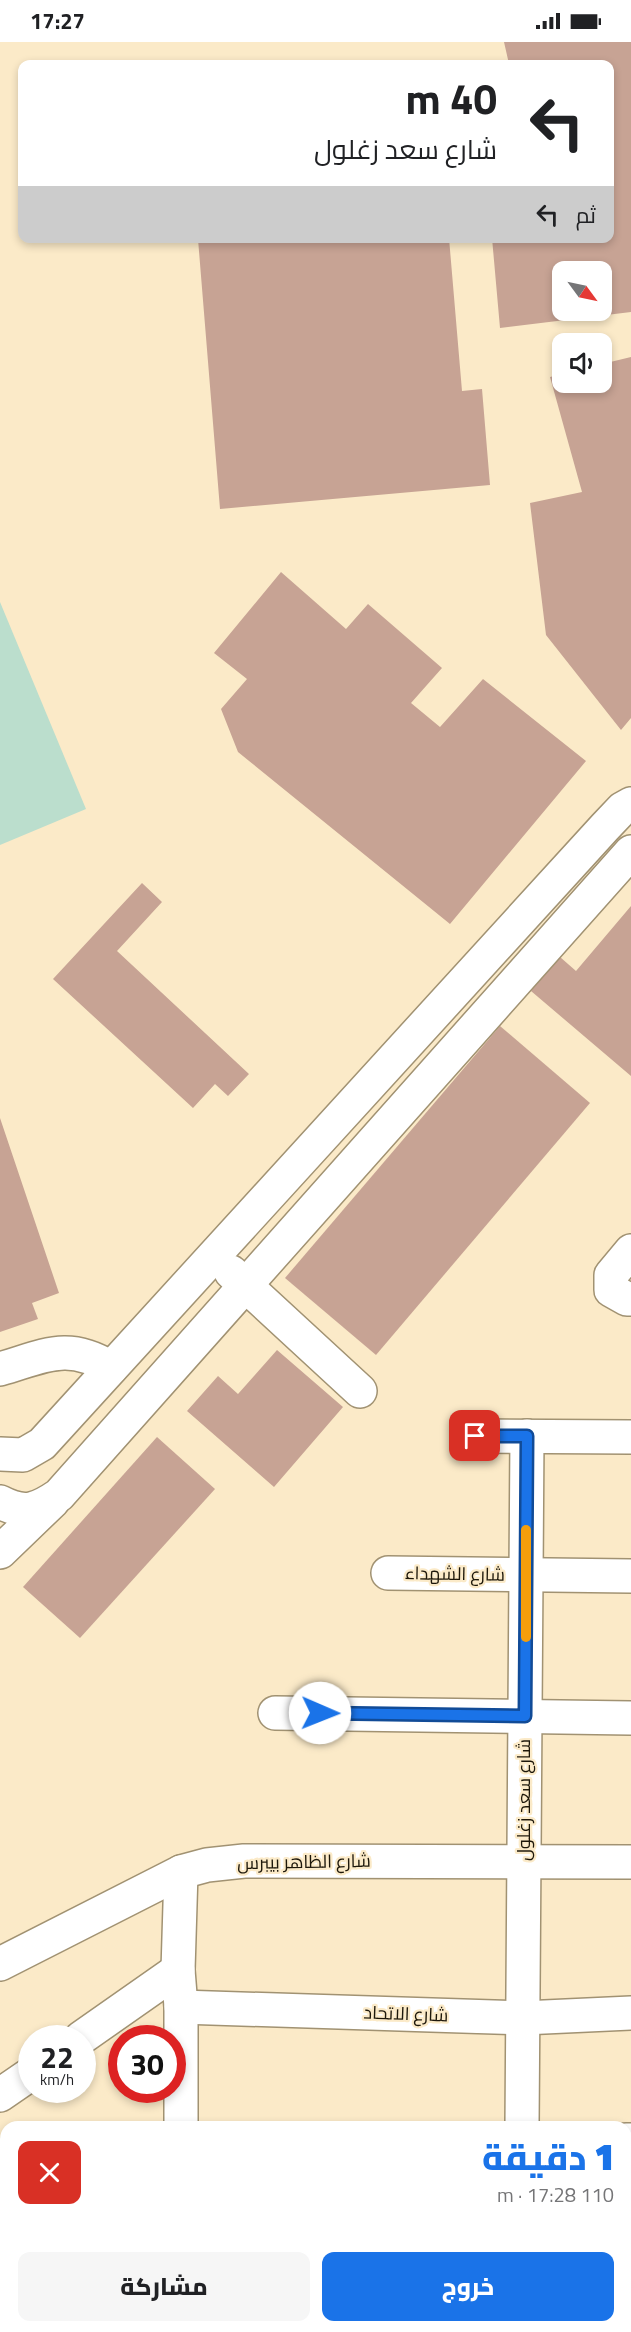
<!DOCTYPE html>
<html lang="ar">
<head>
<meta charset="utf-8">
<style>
  :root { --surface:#fff; --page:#f6f6f6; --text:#202124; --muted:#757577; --accent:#1a73e8 }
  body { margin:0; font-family:"Titillium Web",Cairo,sans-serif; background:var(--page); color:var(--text); direction:rtl; height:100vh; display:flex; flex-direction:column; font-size:22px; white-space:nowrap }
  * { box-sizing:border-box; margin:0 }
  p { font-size:20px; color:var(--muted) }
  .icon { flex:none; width:33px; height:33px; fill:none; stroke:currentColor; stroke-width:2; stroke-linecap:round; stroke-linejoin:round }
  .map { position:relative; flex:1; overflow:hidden; direction:ltr }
  .details { position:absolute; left:0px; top:2079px; width:632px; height:212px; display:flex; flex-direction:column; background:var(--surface); border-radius:18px 18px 0 0; box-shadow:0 3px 9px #0003; direction:rtl }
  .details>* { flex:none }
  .top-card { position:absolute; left:18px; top:18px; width:596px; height:183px; border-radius:12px; box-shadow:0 3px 9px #0003; direction:rtl; background:#fff; color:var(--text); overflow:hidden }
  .needle { width:39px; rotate:123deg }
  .fabs { position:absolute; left:552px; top:219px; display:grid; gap:12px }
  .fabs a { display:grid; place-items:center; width:60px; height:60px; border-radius:12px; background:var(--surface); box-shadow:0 3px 9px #0003; font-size:30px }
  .speed { position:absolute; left:18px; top:1983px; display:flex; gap:12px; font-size:30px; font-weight:700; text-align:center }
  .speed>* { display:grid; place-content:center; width:78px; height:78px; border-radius:50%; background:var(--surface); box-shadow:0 3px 9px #0003; line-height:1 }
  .speed small { font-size:15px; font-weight:400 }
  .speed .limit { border:9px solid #d22; background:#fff; color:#111 }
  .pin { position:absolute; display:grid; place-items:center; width:51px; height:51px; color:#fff; margin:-26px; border-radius:12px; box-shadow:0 3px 9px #0006 }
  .me { position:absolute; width:66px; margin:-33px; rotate:91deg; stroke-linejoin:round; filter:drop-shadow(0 0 4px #0008) }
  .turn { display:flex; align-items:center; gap:21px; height:126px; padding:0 18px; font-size:27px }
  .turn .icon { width:78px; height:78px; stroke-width:2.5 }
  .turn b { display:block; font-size:42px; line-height:51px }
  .then { display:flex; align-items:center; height:57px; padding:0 18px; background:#0003; gap:12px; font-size:22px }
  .round { display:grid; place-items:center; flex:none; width:63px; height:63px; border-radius:12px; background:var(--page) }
  .head { display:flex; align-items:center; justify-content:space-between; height:102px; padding:0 18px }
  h1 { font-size:36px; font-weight:800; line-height:45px; color:var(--accent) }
  .action { display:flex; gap:12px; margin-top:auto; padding:12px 18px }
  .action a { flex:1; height:69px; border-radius:12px; background:var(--accent); color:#fff; font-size:24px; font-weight:800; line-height:69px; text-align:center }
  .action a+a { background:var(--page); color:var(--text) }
  .status { display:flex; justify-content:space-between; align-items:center; height:42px; padding:0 30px; background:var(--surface); direction:ltr }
  .status svg { height:16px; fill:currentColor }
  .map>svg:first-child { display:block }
  .green { fill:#bbdecd }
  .building { fill:#c7a394; fill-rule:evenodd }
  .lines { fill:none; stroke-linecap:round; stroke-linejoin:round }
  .minor-casing { stroke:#a19272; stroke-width:36 }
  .minor { stroke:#fff; stroke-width:33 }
  .route-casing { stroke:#114b97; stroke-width:15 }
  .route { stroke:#1a73e8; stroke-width:10 }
  .slow { stroke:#f59e0b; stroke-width:10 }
  .labels { text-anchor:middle; stroke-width:4.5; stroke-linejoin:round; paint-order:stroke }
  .street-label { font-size:18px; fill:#1d170a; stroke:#fbeac8 }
</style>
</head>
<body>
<div class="status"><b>17:27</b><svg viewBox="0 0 49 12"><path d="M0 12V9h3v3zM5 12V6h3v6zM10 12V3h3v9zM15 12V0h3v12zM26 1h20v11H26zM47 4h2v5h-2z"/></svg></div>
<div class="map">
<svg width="631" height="2290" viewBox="0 0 631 2290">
  <rect width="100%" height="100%" fill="#fbeac8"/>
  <path class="green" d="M 0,560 L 86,767 L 0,803 Z"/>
  <g class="building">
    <path d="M 504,0 L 631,0 L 631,270 L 500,286 L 492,196 L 609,196 L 609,22 L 509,22 ZM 562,230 L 602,230 L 602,268 L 562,268 Z"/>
    <path d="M 449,196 L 462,349 L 482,347 L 490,443 L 220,467 L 198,197 Z"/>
    <path d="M 631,315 L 631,676 L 621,688 L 546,593 L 530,461 L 582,450 L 550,335 L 562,332 L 562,340 L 602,340 L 602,322 Z"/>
    <path d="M 281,530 L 346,587 L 368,562 L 442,626 L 411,661 L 440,685 L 483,637 L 586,719 L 450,882 L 238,710 L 221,667 L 247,637 L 214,611 Z"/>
    <path d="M 142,841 L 162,860 L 117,909 L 249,1032 L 228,1054 L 215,1042 L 193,1066 L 53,937 Z"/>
    <path d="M 631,864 L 631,1034 L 531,949 L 560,915 L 576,929 Z"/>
    <path d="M 500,984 L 590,1061 L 376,1313 L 285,1236 Z"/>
    <path d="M 0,1076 L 59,1251 L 32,1261 L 38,1277 L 0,1290 Z"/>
    <path d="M 277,1308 L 343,1365 L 274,1445 L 187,1369 L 218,1334 L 238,1352 Z"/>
    <path d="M 157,1395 L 215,1447 L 80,1596 L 23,1545 Z"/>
  </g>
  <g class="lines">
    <g class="minor-casing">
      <g id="minor">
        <path d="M 631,1209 L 611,1233 L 611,1248 L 627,1257 L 631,1257"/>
        <path d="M 231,1230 L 360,1349"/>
        <path d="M 0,1327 C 45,1314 68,1299 111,1326"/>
        <path d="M 475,1394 L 631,1395"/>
        <path d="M 0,1412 L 23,1413 L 42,1402 L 605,785 L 622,767 L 631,762"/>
        <path d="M 0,1460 C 25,1473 37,1468 59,1453 L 631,810"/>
        <path d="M 0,1510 L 53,1459"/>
        <path d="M 388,1531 L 631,1534"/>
        <path d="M 275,1671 L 631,1676"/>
        <path d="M 0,1922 L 181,1830 L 207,1823 L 244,1819 L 631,1820"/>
        <path d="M 181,1965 L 523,1976 L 631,1971"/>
        <path d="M 81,1996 L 178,1928"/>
        <path d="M 0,2053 L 32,2031"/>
        <path d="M 181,2085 L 181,1965 L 178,1928 L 181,1830"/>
        <path d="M 522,2085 L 527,1394"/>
        <path d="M 626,2098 L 631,2098"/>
        <path d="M 0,2224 L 6,2220"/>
        <path d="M 626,2251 L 631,2251"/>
        <path d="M 234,2284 L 234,2290"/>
        <path d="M 159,2290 L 168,2284"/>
        <path d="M 520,2290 L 520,2284"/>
      </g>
    </g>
    <use href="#minor" class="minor"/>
  </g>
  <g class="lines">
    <g class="route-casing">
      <path id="route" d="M 320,1671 L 525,1674 L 527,1394 L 475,1394"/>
    </g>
    <use href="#route" class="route"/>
    <path class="slow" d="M 526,1595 L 526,1488"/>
  </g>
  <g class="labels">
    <g class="street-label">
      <text transform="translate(455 1532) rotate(1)" y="6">شارع الشهداء</text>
      <text transform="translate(524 1758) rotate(-90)" y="6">شارع سعد زغلول</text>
      <text transform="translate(304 1820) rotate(-1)" y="6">شارع الظاهر بيبرس</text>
      <text transform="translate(406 1972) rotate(2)" y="6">شارع الاتحاد</text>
    </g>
  </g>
</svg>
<div class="fabs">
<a><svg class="needle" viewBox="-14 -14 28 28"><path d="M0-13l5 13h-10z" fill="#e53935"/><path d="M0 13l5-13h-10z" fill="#757577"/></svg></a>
<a><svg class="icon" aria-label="sound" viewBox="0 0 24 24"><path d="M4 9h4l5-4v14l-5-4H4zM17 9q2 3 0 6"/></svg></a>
</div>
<div class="speed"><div>22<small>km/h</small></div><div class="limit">30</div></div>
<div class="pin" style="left:475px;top:1394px;background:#d93025"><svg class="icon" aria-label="arrive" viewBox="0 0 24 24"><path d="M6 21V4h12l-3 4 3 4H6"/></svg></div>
<svg class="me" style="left:320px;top:1671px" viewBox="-20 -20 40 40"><circle r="19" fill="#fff"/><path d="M0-13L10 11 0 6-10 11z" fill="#1a73e8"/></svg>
<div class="top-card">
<div class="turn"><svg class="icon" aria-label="left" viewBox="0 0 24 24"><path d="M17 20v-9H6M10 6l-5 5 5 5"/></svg><div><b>40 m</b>شارع سعد زغلول</div></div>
<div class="then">ثم<svg class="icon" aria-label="left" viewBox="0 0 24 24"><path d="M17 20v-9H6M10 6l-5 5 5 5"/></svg></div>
</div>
<section class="details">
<div class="head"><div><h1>1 دقيقة</h1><p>110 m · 17:28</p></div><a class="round" style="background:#d93025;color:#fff"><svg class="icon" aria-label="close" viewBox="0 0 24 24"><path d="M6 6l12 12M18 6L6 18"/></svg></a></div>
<div class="action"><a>خروج</a><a>مشاركة</a></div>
</section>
</div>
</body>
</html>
